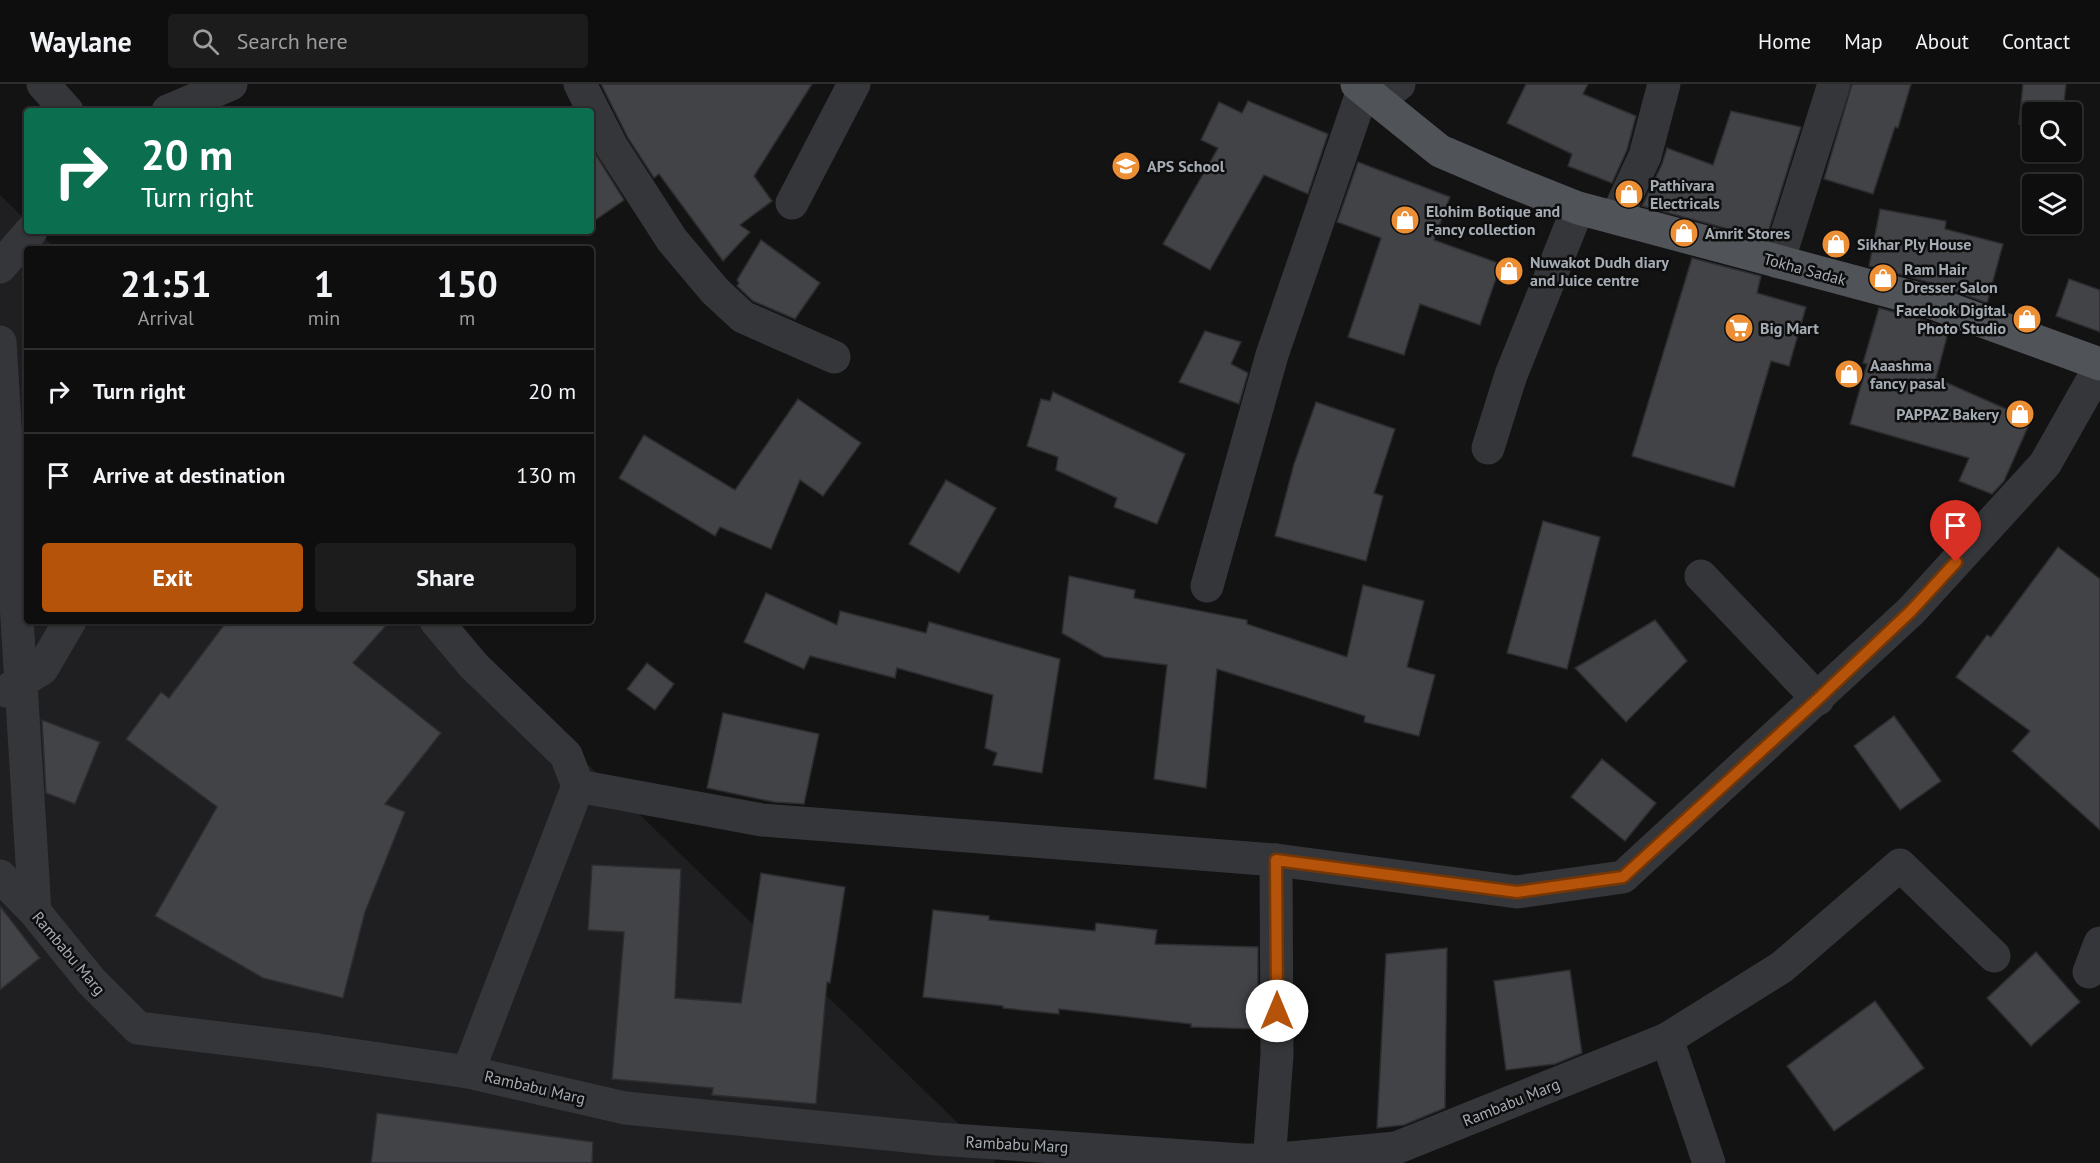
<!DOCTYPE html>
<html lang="en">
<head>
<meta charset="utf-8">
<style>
  :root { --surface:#0e0e0f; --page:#1c1c1d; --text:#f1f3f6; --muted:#9b9c9e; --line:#2e2e2f; --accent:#b45309 }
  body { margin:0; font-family:"PT Sans",sans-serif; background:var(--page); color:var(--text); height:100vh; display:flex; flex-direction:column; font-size:22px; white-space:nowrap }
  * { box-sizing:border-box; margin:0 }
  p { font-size:20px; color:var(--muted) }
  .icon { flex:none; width:33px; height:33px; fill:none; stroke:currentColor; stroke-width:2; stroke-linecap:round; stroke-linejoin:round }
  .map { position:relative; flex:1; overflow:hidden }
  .side { position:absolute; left:24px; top:162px; width:570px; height:378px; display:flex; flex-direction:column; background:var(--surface); border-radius:6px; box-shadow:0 2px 4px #0004,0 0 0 2px var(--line) }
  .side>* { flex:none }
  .banner { position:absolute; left:24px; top:24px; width:570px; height:126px; border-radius:6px; box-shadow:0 2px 4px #0004,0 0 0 2px var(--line); background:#0b6e4f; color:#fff; overflow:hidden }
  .tools { position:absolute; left:2022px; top:18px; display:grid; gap:12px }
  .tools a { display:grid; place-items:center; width:60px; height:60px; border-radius:6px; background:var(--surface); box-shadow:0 2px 4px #0004,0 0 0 2px var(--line); font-size:30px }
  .pin { position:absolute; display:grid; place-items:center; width:51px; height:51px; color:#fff; margin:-62px -26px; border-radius:50% 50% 50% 0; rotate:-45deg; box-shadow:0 0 6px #0007 }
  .pin .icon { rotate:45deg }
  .me { position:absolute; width:66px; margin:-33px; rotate:0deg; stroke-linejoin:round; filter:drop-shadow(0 0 4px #0008) }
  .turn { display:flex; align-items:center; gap:21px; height:126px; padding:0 18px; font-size:27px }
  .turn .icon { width:78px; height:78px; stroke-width:2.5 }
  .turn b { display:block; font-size:42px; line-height:51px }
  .eta { display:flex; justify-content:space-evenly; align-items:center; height:102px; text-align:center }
  .eta b { font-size:36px; font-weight:700; line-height:42px }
  .button { display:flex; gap:12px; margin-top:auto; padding:12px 18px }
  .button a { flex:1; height:69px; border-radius:6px; background:var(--accent); color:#fff; font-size:24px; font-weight:700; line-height:69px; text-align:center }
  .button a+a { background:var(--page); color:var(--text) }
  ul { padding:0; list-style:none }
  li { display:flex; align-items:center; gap:18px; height:84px; padding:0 18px; border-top:2px solid var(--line) }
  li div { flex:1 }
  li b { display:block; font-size:22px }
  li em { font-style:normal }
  header { display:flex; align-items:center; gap:36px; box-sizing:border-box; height:84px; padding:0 30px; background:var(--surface); border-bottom:2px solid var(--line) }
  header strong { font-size:28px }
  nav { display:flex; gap:33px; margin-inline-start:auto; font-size:21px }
  .search { width:420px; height:54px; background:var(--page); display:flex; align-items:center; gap:15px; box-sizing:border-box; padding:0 21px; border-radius:6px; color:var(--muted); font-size:22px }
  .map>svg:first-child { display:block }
  .built { fill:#1f1f21 }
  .building { fill:#424347; stroke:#2d2d30; stroke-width:1.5 }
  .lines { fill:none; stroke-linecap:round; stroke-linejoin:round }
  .minor { stroke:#343639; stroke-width:33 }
  .major { stroke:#505358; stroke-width:33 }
  .route-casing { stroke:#753606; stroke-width:15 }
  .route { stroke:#b45309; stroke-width:10 }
  .labels { text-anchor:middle; stroke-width:5; stroke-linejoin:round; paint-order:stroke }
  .poi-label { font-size:16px; font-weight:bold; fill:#a5acb4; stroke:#0e0e0f; text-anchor:start }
  .street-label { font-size:16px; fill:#a5acb4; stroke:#0e0e0f }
</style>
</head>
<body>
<header>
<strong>Waylane</strong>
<div class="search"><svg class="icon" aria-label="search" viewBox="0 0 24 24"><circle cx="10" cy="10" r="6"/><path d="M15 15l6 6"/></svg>Search here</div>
<nav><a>Home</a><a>Map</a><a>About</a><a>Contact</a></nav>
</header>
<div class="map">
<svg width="2100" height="1079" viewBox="0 0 2100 1079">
  <rect width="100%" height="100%" fill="#131314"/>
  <path class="built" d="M 0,111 L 56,165 L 27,165 L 27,537 L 440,537 L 995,1075 L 994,1079 L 0,1079 Z"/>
  <g class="building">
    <path d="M 601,0 L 812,0 L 754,92 L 772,117 L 740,141 L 750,148 L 723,177 L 659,90 L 654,94 L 628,54 Z"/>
    <path d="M 1526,0 L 1588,0 L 1583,10 L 1636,32 L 1627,66 L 1612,99 L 1568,82 L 1572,70 L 1507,39 Z"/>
    <path d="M 1852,0 L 1911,0 L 1898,44 L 1895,43 L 1873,110 L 1824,95 Z"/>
    <path d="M 2023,0 L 2066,0 L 2063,28 L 2032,28 L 2032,41 L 2019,40 Z"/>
    <path d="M 1248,17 L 1328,50 L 1308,110 L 1264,91 L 1210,186 L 1163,160 L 1218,64 L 1201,56 L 1219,18 L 1242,29 Z"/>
    <path d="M 1731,27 L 1801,43 L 1766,155 L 1642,122 L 1662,80 L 1667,64 L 1713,81 Z"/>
    <path d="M 591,63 L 624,116 L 591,139 Z"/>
    <path d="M 1358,78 L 1450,113 L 1434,156 L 1501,180 L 1480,241 L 1420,220 L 1404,271 L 1348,253 L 1381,154 L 1337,138 Z"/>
    <path d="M 1880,125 L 1946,137 L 1945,145 L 2003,160 L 1987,219 L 1935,200 L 1869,182 Z"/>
    <path d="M 761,156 L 820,199 L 795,235 L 753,217 L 737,202 L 739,199 L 737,196 Z"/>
    <path d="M 1692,174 L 1761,192 L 1757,209 L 1806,223 L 1789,282 L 1771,277 L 1734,403 L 1632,372 Z"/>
    <path d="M 2069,195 L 2100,206 L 2100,248 L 2056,232 Z"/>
    <path d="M 1879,224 L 1924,236 L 1949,245 L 1936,294 L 2031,336 L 2004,397 L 1992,410 L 1959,397 L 1969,374 L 1850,340 L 1867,280 L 1863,279 Z"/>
    <path d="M 1205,247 L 1241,258 L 1231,280 L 1248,289 L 1239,320 L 1179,298 Z"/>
    <path d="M 1053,308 L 1185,370 L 1157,440 L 1114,423 L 1117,414 L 1056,386 L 1058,373 L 1027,362 L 1041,315 L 1050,317 Z"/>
    <path d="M 798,315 L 861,359 L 823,412 L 800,396 L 771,465 L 720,443 L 715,452 L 619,394 L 644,351 L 735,406 Z"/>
    <path d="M 1316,318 L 1395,345 L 1374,409 L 1383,412 L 1366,477 L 1275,452 L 1294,380 Z"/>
    <path d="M 946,396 L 996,424 L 959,489 L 909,460 Z"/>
    <path d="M 1543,437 L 1600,453 L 1567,585 L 1507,569 Z"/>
    <path d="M 2058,463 L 2100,495 L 2100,746 L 2012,667 L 2030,647 L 1956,593 L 1987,551 L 1991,553 Z"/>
    <path d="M 1069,492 L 1135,506 L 1134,514 L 1247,536 L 1247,540 L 1347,573 L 1363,501 L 1424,517 L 1407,583 L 1435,591 L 1419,652 L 1364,638 L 1365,632 L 1217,585 L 1206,704 L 1154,695 L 1167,581 L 1104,573 L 1062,549 Z"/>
    <path d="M 766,509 L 837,541 L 840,527 L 926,549 L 929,538 L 1060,575 L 1042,689 L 993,681 L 997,669 L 985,664 L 993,611 L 897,584 L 895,594 L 810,572 L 804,585 L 744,558 Z"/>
    <path d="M 1655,536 L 1687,577 L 1626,638 L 1575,584 Z"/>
    <path d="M 227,537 L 390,537 L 353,579 L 441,649 L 385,720 L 405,728 L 365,828 L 343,914 L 263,894 L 155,832 L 217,723 L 126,655 L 161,608 L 169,614 Z"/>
    <path d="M 647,579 L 674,600 L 655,626 L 627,605 Z"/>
    <path d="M 723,629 L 819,650 L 804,720 L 774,718 L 707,704 Z"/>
    <path d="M 1894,632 L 1941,697 L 1900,726 L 1854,662 Z"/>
    <path d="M 42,636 L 100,658 L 75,720 L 46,709 Z"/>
    <path d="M 1602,675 L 1656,719 L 1625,757 L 1571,713 Z"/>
    <path d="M 592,781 L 681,785 L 675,914 L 741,919 L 761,789 L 845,803 L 830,899 L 827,898 L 816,1020 L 712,1011 L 713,1004 L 612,995 L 624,848 L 588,846 Z"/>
    <path d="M 0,822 L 40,874 L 0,906 Z"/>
    <path d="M 933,826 L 989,832 L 989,836 L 1095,847 L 1096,839 L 1157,846 L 1155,860 L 1258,863 L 1258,945 L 1191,943 L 1191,940 L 1059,925 L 1059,930 L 1003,924 L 1003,922 L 923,913 Z"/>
    <path d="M 1447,864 L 1445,1024 L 1404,1041 L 1377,1044 L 1386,870 Z"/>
    <path d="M 2036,868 L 2080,918 L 2031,962 L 1987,914 Z"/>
    <path d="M 1570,886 L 1582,969 L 1555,980 L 1506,986 L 1494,897 Z"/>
    <path d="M 1875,917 L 1924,984 L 1834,1047 L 1787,982 Z"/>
    <path d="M 377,1029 L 593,1058 L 592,1079 L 371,1079 Z"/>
  </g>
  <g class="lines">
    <g class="minor">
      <path d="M 43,0 L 67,27"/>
      <path d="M 580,0 L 612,63 L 672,156 L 715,207 L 743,233 L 834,273"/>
      <path d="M 1378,17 L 1399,0"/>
      <path d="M 168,27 L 231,0"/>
      <path d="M 792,119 L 854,0"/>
      <path d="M 1616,134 L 1645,72 L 1664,0"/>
      <path d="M 1778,178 L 1834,0"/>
      <path d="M 0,183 L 31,147"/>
      <path d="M 0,258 L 35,828"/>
      <path d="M 1488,364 L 1511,291 L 1578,124"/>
      <path d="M 1701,492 L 1818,615"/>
      <path d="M 1207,502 L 1272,271 L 1363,6"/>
      <path d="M 436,537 L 474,582 L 566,671 L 578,702 L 762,736 L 1276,776 L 1517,808 L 1623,793 L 1911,527 L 2045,380 L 2100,283"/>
      <path d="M 6,607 L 42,585 L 70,537"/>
      <path d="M 0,792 L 35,828 L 91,897 L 138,944 L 318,966 L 468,988 L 625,1024 L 938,1055 L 1243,1076 L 1269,1076 L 1396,1064 L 1667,955 L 1782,883 L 1900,781 L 1994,872"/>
      <path d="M 2089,888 L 2100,859"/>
      <path d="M 1667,955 L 1709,1079"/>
      <path d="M 468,988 L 578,702"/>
      <path d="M 1269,1079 L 1277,971 L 1276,776"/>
    </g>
    <path class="major" d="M 1357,0 L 1440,67 L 1515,99 L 1578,124 L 1930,218 L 2100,280"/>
  </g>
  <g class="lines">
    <g class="route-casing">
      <path id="route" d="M 1277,927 L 1276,776 L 1517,808 L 1623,793 L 1818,615 L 1911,527 L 1956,478"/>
    </g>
    <use href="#route" class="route"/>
  </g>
  <defs>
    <g id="school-disc" transform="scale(1.5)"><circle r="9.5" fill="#eb8e34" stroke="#0e0e0f"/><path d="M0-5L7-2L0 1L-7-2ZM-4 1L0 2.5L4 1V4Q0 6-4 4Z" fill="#fff"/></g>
    <g id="shop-disc" transform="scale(1.5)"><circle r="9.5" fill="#eb8e34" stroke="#0e0e0f"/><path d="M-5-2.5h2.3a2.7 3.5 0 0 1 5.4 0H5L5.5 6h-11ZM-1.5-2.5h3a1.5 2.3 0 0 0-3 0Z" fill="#fff"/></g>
    <g id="supermarket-disc" transform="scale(1.5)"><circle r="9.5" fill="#eb8e34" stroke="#0e0e0f"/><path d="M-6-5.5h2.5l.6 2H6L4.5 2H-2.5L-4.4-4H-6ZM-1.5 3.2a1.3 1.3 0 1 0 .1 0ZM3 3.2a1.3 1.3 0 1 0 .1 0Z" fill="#fff"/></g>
  </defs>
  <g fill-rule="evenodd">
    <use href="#school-disc" x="1126" y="82"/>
    <use href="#shop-disc" x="1629" y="110"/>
    <use href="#shop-disc" x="1405" y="136"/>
    <use href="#shop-disc" x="1684" y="149"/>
    <use href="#shop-disc" x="1836" y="160"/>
    <use href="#shop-disc" x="1509" y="187"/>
    <use href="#shop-disc" x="1883" y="194"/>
    <use href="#shop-disc" x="2027" y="235"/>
    <use href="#supermarket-disc" x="1739" y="244"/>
    <use href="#shop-disc" x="1849" y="290"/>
    <use href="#shop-disc" x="2020" y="330"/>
  </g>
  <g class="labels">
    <g class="poi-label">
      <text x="1147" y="88">APS School</text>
      <text x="1650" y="107">Pathivara<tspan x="1650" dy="18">Electricals</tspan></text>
      <text x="1426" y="133">Elohim Botique and<tspan x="1426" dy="18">Fancy collection</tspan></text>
      <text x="1705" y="155">Amrit Stores</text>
      <text x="1857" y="166">Sikhar Ply House</text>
      <text x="1530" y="184">Nuwakot Dudh diary<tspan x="1530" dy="18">and Juice centre</tspan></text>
      <text x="1904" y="191">Ram Hair<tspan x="1904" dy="18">Dresser Salon</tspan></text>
      <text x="2006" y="232" text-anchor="end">Facelook Digital<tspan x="2006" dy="18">Photo Studio</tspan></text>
      <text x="1760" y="250">Big Mart</text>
      <text x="1870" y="287">Aaashma<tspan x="1870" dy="18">fancy pasal</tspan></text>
      <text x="1999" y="336" text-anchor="end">PAPPAZ Bakery</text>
    </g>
    <g class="street-label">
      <text transform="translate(1805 185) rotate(15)" y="6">Tokha Sadak</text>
      <text transform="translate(69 869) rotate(50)" y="6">Rambabu Marg</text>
      <text transform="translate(535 1003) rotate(13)" y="6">Rambabu Marg</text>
      <text transform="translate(1511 1018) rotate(-22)" y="6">Rambabu Marg</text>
      <text transform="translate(1017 1060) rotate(3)" y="6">Rambabu Marg</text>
    </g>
  </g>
</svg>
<div class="tools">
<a><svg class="icon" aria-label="search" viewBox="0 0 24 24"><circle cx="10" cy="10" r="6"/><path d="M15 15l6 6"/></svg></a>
<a><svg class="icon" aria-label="layers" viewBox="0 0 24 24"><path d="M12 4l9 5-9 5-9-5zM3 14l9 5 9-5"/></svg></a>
</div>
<div class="pin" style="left:1956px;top:478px;background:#d93025"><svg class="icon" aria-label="arrive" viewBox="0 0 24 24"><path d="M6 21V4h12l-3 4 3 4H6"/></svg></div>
<svg class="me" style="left:1277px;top:927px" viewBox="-20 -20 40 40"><circle r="19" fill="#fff"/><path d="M0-13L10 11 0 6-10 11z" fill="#b45309"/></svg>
<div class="banner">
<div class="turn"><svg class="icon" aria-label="right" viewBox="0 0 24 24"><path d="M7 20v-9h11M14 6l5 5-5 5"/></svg><div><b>20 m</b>Turn right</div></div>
</div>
<section class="side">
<div class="eta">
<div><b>21:51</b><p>Arrival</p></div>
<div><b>1</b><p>min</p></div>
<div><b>150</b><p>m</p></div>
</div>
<ul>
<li><svg class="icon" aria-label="right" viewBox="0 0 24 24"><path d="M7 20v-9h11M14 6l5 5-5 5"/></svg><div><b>Turn right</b></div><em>20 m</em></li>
<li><svg class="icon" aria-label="arrive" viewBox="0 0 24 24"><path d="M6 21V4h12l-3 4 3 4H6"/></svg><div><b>Arrive at destination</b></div><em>130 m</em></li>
</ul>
<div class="button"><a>Exit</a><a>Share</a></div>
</section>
</div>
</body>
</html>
